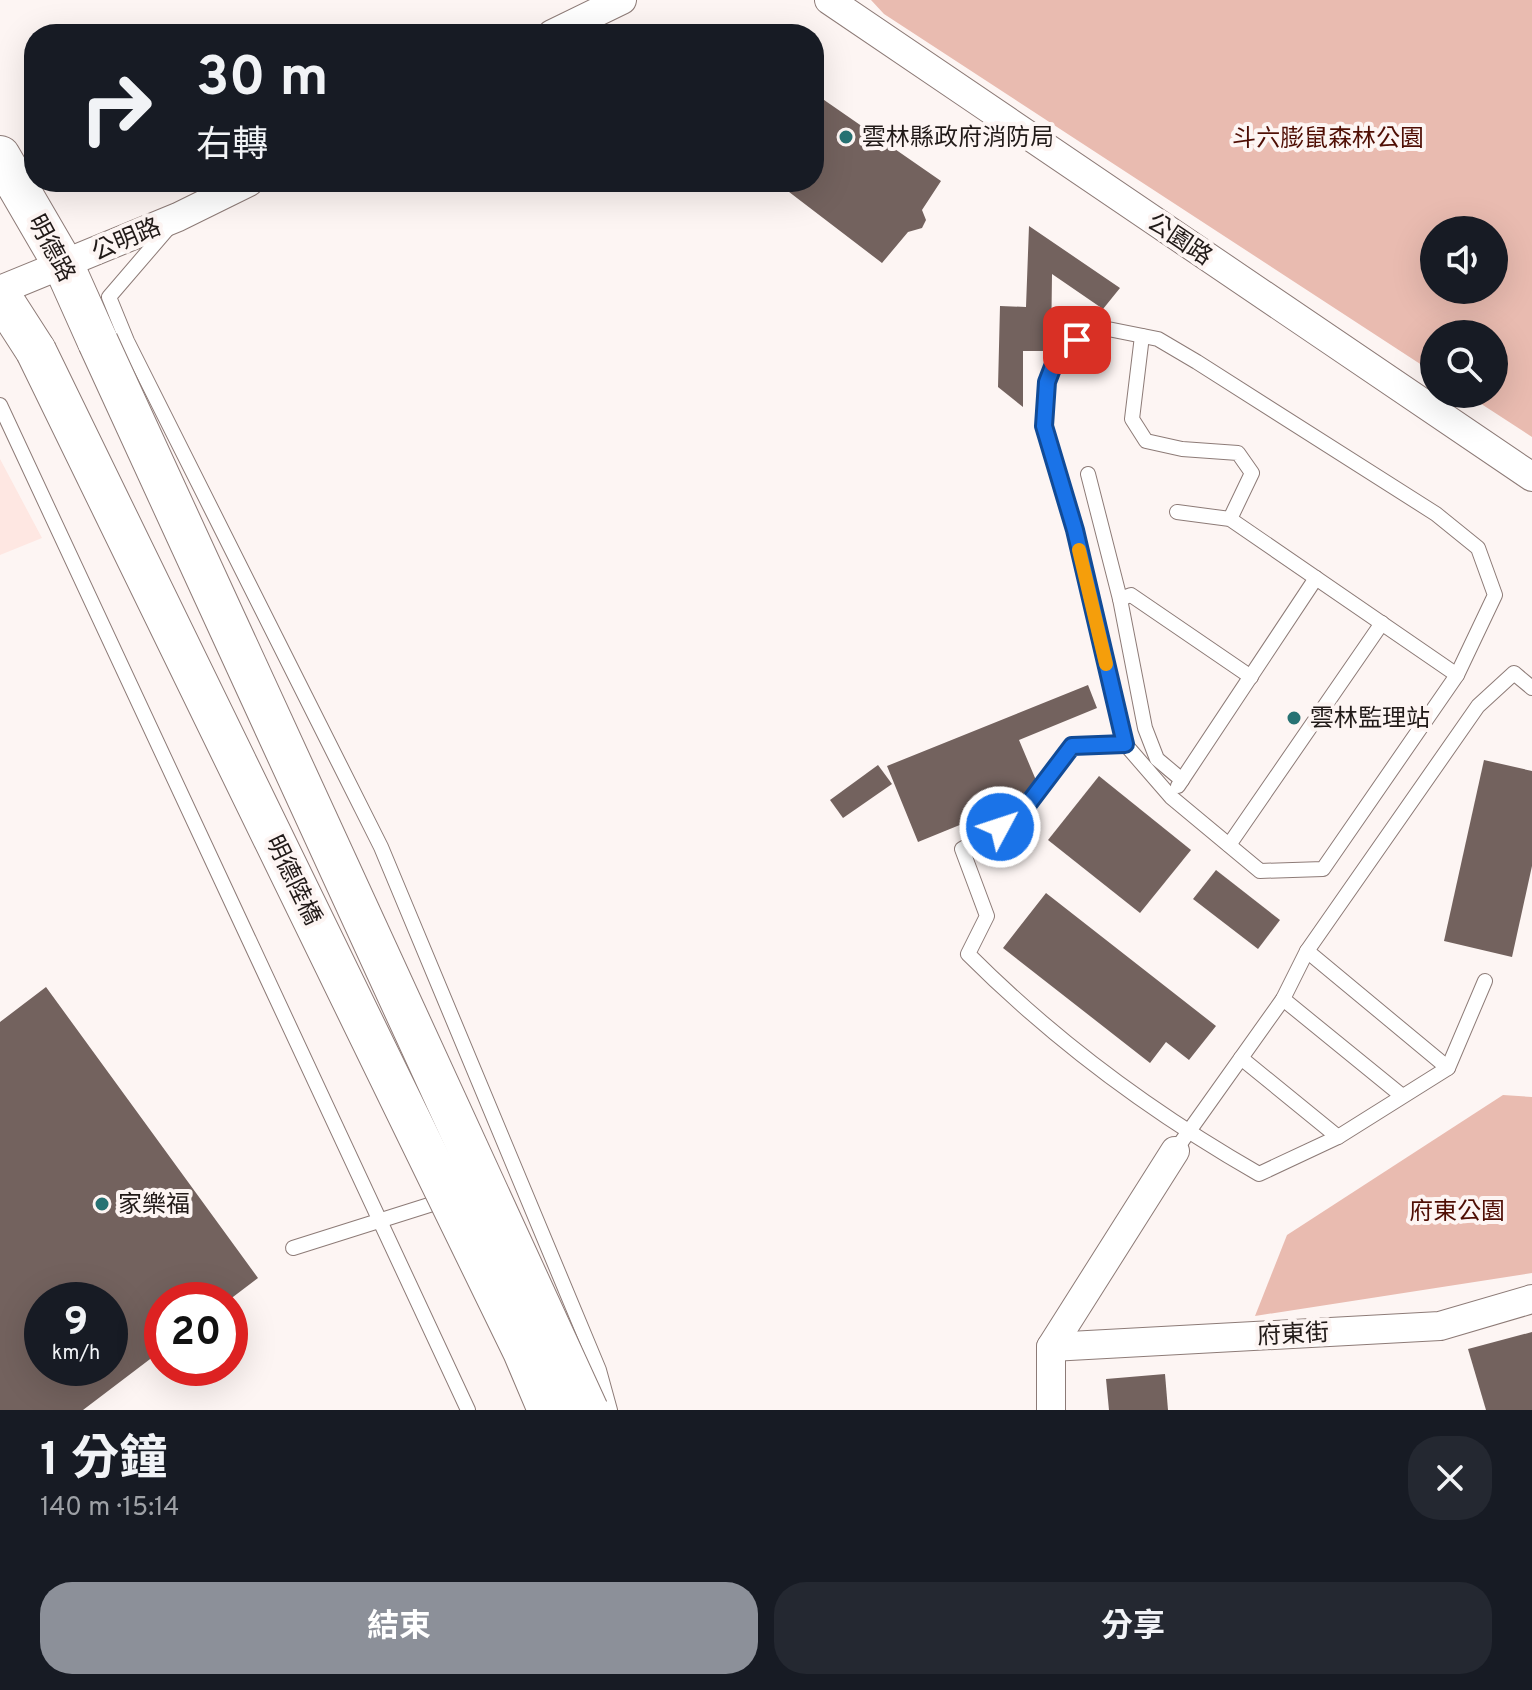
<!DOCTYPE html>
<html lang="zh-TW">
<head>
<meta charset="utf-8">
<style>
  :root { --surface:#171b24; --page:#242831; --text:#f1f3f6; --muted:#9ea1a6; --accent:#8c9099 }
  body { margin:0; font-family:Overpass,"Noto Sans TC",sans-serif; background:var(--page); color:var(--text); height:100vh; display:flex; flex-direction:column; font-size:30px; white-space:nowrap }
  * { box-sizing:border-box; margin:0 }
  p { font-size:26px; color:var(--muted) }
  .icon { flex:none; width:44px; height:44px; fill:none; stroke:currentColor; stroke-width:2; stroke-linecap:round; stroke-linejoin:round }
  .map { position:relative; height:1410px; overflow:hidden }
  .drawer { display:flex; flex-direction:column; background:var(--surface); flex:1 }
  .drawer>* { flex:none }
  .hud { position:absolute; left:24px; top:24px; width:800px; height:168px; border-radius:32px; box-shadow:0 8px 32px #0002; background:#171b24; color:var(--text); overflow:hidden }
  .controls { position:absolute; left:1420px; top:216px; display:grid; gap:16px }
  .controls a { display:grid; place-items:center; width:88px; height:88px; border-radius:50%; background:var(--surface); box-shadow:0 8px 32px #0002; font-size:40px }
  .speed { position:absolute; left:24px; top:1282px; display:flex; gap:16px; font-size:40px; font-weight:700; text-align:center }
  .speed>* { display:grid; place-content:center; width:104px; height:104px; border-radius:50%; background:var(--surface); box-shadow:0 8px 32px #0002; line-height:1 }
  .speed small { font-size:20px; font-weight:400 }
  .speed .limit { border:12px solid #d22; background:#fff; color:#111 }
  .pin { position:absolute; display:grid; place-items:center; width:68px; height:68px; color:#fff; margin:-34px; border-radius:16px; box-shadow:0 4px 12px #0006 }
  .me { position:absolute; width:88px; margin:-44px; rotate:50deg; stroke-linejoin:round; filter:drop-shadow(0 0 6px #0008) }
  .turn { display:flex; align-items:center; gap:28px; height:168px; padding:0 40px; font-size:36px }
  .turn .icon { width:104px; height:104px; stroke-width:2.5 }
  .turn b { display:block; font-size:56px; line-height:68px }
  .round { display:grid; place-items:center; flex:none; width:84px; height:84px; border-radius:32px; background:var(--page) }
  .headline { display:flex; align-items:center; justify-content:space-between; height:136px; padding:0 40px }
  h1 { font-size:48px; font-weight:700; line-height:60px }
  .button { display:flex; gap:16px; margin-top:auto; padding:16px 40px }
  .button a { flex:1; height:92px; border-radius:32px; background:var(--accent); color:#fff; font-size:32px; font-weight:700; line-height:92px; text-align:center }
  .button a+a { background:var(--page); color:var(--text) }
  .map>svg:first-child { display:block }
  .built { fill:#fee7e2 }
  .green { fill:#e9bbb0; fill-rule:evenodd }
  .building { fill:#73625e; fill-rule:evenodd }
  .lines { fill:none; stroke-linecap:round; stroke-linejoin:round }
  .service-casing { stroke:#8d7b77; stroke-width:16 }
  .minor-casing { stroke:#8d7b77; stroke-width:30 }
  .secondary-casing { stroke:#8d7b77; stroke-width:42 }
  .service { stroke:#fff; stroke-width:14 }
  .minor { stroke:#fff; stroke-width:28 }
  .secondary { stroke:#fff; stroke-width:40 }
  .secondary-bridge-casing { stroke:#8d7b77; stroke-width:42; stroke-linecap:butt }
  .secondary-bridge { stroke:#fff; stroke-width:40 }
  .route-casing { stroke:#114b97; stroke-width:20 }
  .route { stroke:#1a73e8; stroke-width:14 }
  .slow { stroke:#f59e0b; stroke-width:14 }
  .poi-dot { fill:#277273; stroke:#fdf5f3; stroke-width:3 }
  .labels { text-anchor:middle; stroke-width:8; stroke-linejoin:round; paint-order:stroke }
  .poi-label { font-size:24px; fill:#211a18; stroke:#fdf5f3; text-anchor:start }
  .park-label { font-size:24px; fill:#4f0e04; stroke:#fdf5f3 }
  .street-label { font-size:24px; fill:#211a18; stroke:#fdf5f3 }
</style>
</head>
<body>
<div class="map">
<svg width="1532" height="1410" viewBox="0 0 1532 1410">
  <rect width="100%" height="100%" fill="#fdf5f3"/>
  <path class="built" d="M 0,459 L 42,538 L 0,555 Z"/>
  <g class="green">
    <path d="M 871,0 L 1532,0 L 1532,437 L 1466,394 L 1494,394 L 1494,334 L 1434,334 L 1434,373 L 884,14 ZM 1434,230 L 1494,230 L 1494,290 L 1434,290 Z"/>
    <path d="M 1503,1095 L 1532,1097 L 1532,1273 L 1255,1316 L 1287,1235 Z"/>
  </g>
  <g class="building">
    <path d="M 814,93 L 941,181 L 922,210 L 926,220 L 922,228 L 908,232 L 882,263 L 776,182 L 814,182 Z"/>
    <path d="M 1029,226 L 1120,288 L 1103,309 L 1052,274 L 1051,351 L 1023,351 L 1023,407 L 998,387 L 1000,306 L 1026,307 Z"/>
    <path d="M 1088,685 L 1097,708 L 1019,740 L 1041,792 L 918,842 L 887,766 Z"/>
    <path d="M 1484,760 L 1532,771 L 1532,866 L 1512,957 L 1444,941 Z"/>
    <path d="M 878,765 L 892,784 L 843,818 L 830,800 Z"/>
    <path d="M 1099,776 L 1191,850 L 1140,913 L 1048,840 Z"/>
    <path d="M 1216,870 L 1280,920 L 1258,949 L 1193,899 Z"/>
    <path d="M 1046,893 L 1216,1026 L 1189,1060 L 1166,1042 L 1150,1063 L 1003,948 Z"/>
    <path d="M 46,987 L 258,1278 L 229,1300 L 162,1300 L 162,1350 L 83,1410 L 0,1410 L 0,1022 ZM 42,1300 L 110,1300 L 110,1368 L 42,1368 Z"/>
    <path d="M 1532,1332 L 1532,1410 L 1486,1410 L 1468,1349 Z"/>
    <path d="M 1165,1374 L 1168,1410 L 1109,1410 L 1106,1379 Z"/>
  </g>
  <g class="lines">
    <g class="service-casing">
      <g id="service">
        <path d="M 170,226 L 109,297 L 127,341 L 381,847 L 599,1370 L 610,1410"/>
        <path d="M 1103,328 L 1158,339 L 1197,362 L 1436,514 L 1478,548 L 1495,595 L 1457,675 L 1323,869 L 1260,871 L 1171,797 L 1125,744 L 1075,530 L 1044,426 L 1047,382 L 1057,356 L 1077,340 Z"/>
        <path d="M 1142,336 L 1132,419 L 1146,441 L 1182,449 L 1238,453 L 1252,473 L 1230,519"/>
        <path d="M 0,405 L 468,1410"/>
        <path d="M 1088,474 L 1120,599 L 1145,728 L 1157,759 L 1182,780"/>
        <path d="M 1177,512 L 1230,519 L 1457,675"/>
        <path d="M 1120,599 L 1131,595 L 1251,677"/>
        <path d="M 1125,744 L 1072,746 L 1019,816 L 962,849 L 987,916 L 968,954 C 1054,1040 1154,1114 1259,1174 L 1338,1137 L 1448,1068 L 1485,981"/>
        <path d="M 1178,786 L 1316,578"/>
        <path d="M 1229,845 L 1382,623"/>
        <path d="M 1307,951 L 1448,1068"/>
        <path d="M 1283,999 L 1401,1095"/>
        <path d="M 1241,1058 L 1338,1137"/>
        <path d="M 1182,1141 L 1283,999 L 1307,951 L 1478,706 L 1514,673 L 1532,688"/>
        <path d="M 293,1248 L 445,1200"/>
      </g>
    </g>
    <g class="minor-casing">
      <g id="minor">
        <path d="M 829,0 L 1532,477"/>
        <path d="M 552,34 L 622,0"/>
        <path d="M 0,290 L 178,217 L 249,182"/>
        <path d="M 1051,1347 L 1440,1326 L 1532,1299"/>
        <path d="M 1051,1410 L 1051,1347 L 1175,1151"/>
      </g>
    </g>
    <g class="secondary-casing">
      <g id="secondary">
        <path d="M 0,156 L 64,266 L 98,342"/>
        <path d="M 0,295 L 36,351"/>
      </g>
    </g>
    <use href="#service" class="service"/>
    <use href="#minor" class="minor"/>
    <use href="#secondary" class="secondary"/>
    <g class="secondary-bridge-casing">
      <g id="secondary-bridge">
        <path d="M 98,342 L 588,1410"/>
        <path d="M 36,351 L 523,1351 L 548,1410"/>
      </g>
    </g>
    <use href="#secondary-bridge" class="secondary-bridge"/>
  </g>
  <g class="lines">
    <g class="route-casing">
      <path id="route" d="M 1000,827 L 1019,816 L 1072,746 L 1125,744 L 1075,530 L 1044,426 L 1047,382 L 1057,356 L 1077,340"/>
    </g>
    <use href="#route" class="route"/>
    <path class="slow" d="M 1079,550 L 1106,664"/>
  </g>
  <g class="poi-dot">
    <circle cx="846" cy="137" r="8"/>
    <circle cx="1294" cy="718" r="8"/>
    <circle cx="102" cy="1204" r="8"/>
  </g>
  <g class="labels">
    <g class="poi-label">
      <text x="862" y="145">雲林縣政府消防局</text>
      <text x="1310" y="726">雲林監理站</text>
      <text x="118" y="1212">家樂福</text>
    </g>
    <g class="park-label">
      <text x="1328" y="146">斗六膨鼠森林公園</text>
      <text x="1457" y="1219">府東公園</text>
    </g>
    <g class="street-label">
      <text transform="translate(126 239) rotate(-23)" y="8">公明路</text>
      <text transform="translate(1180 239) rotate(34)" y="8">公園路</text>
      <text transform="translate(52 248) rotate(62)" y="8">明德路</text>
      <text transform="translate(294 880) rotate(64)" y="8">明德陸橋</text>
      <text transform="translate(1293 1334) rotate(-3)" y="8">府東街</text>
    </g>
  </g>
</svg>
<div class="controls">
<a><svg class="icon" aria-label="sound" viewBox="0 0 24 24"><path d="M4 9h4l5-4v14l-5-4H4zM17 9q2 3 0 6"/></svg></a>
<a><svg class="icon" aria-label="search" viewBox="0 0 24 24"><circle cx="10" cy="10" r="6"/><path d="M15 15l6 6"/></svg></a>
</div>
<div class="speed"><div>9<small>km/h</small></div><div class="limit">20</div></div>
<div class="pin" style="left:1077px;top:340px;background:#d93025"><svg class="icon" aria-label="arrive" viewBox="0 0 24 24"><path d="M6 21V4h12l-3 4 3 4H6"/></svg></div>
<svg class="me" style="left:1000px;top:827px" viewBox="-20 -20 40 40"><circle r="17" fill="#1a73e8" stroke="#fff" stroke-width="3"/><path d="M0-11L8 9 0 5-8 9z" fill="#fff"/></svg>
<div class="hud">
<div class="turn"><svg class="icon" aria-label="right" viewBox="0 0 24 24"><path d="M7 20v-9h11M14 6l5 5-5 5"/></svg><div><b>30 m</b>右轉</div></div>
</div>
</div>
<section class="drawer">
<div class="headline"><div><h1>1 分鐘</h1><p>140 m · 15:14</p></div><a class="round"><svg class="icon" aria-label="close" viewBox="0 0 24 24"><path d="M6 6l12 12M18 6L6 18"/></svg></a></div>
<div class="button"><a>結束</a><a>分享</a></div>
</section>
</body>
</html>
